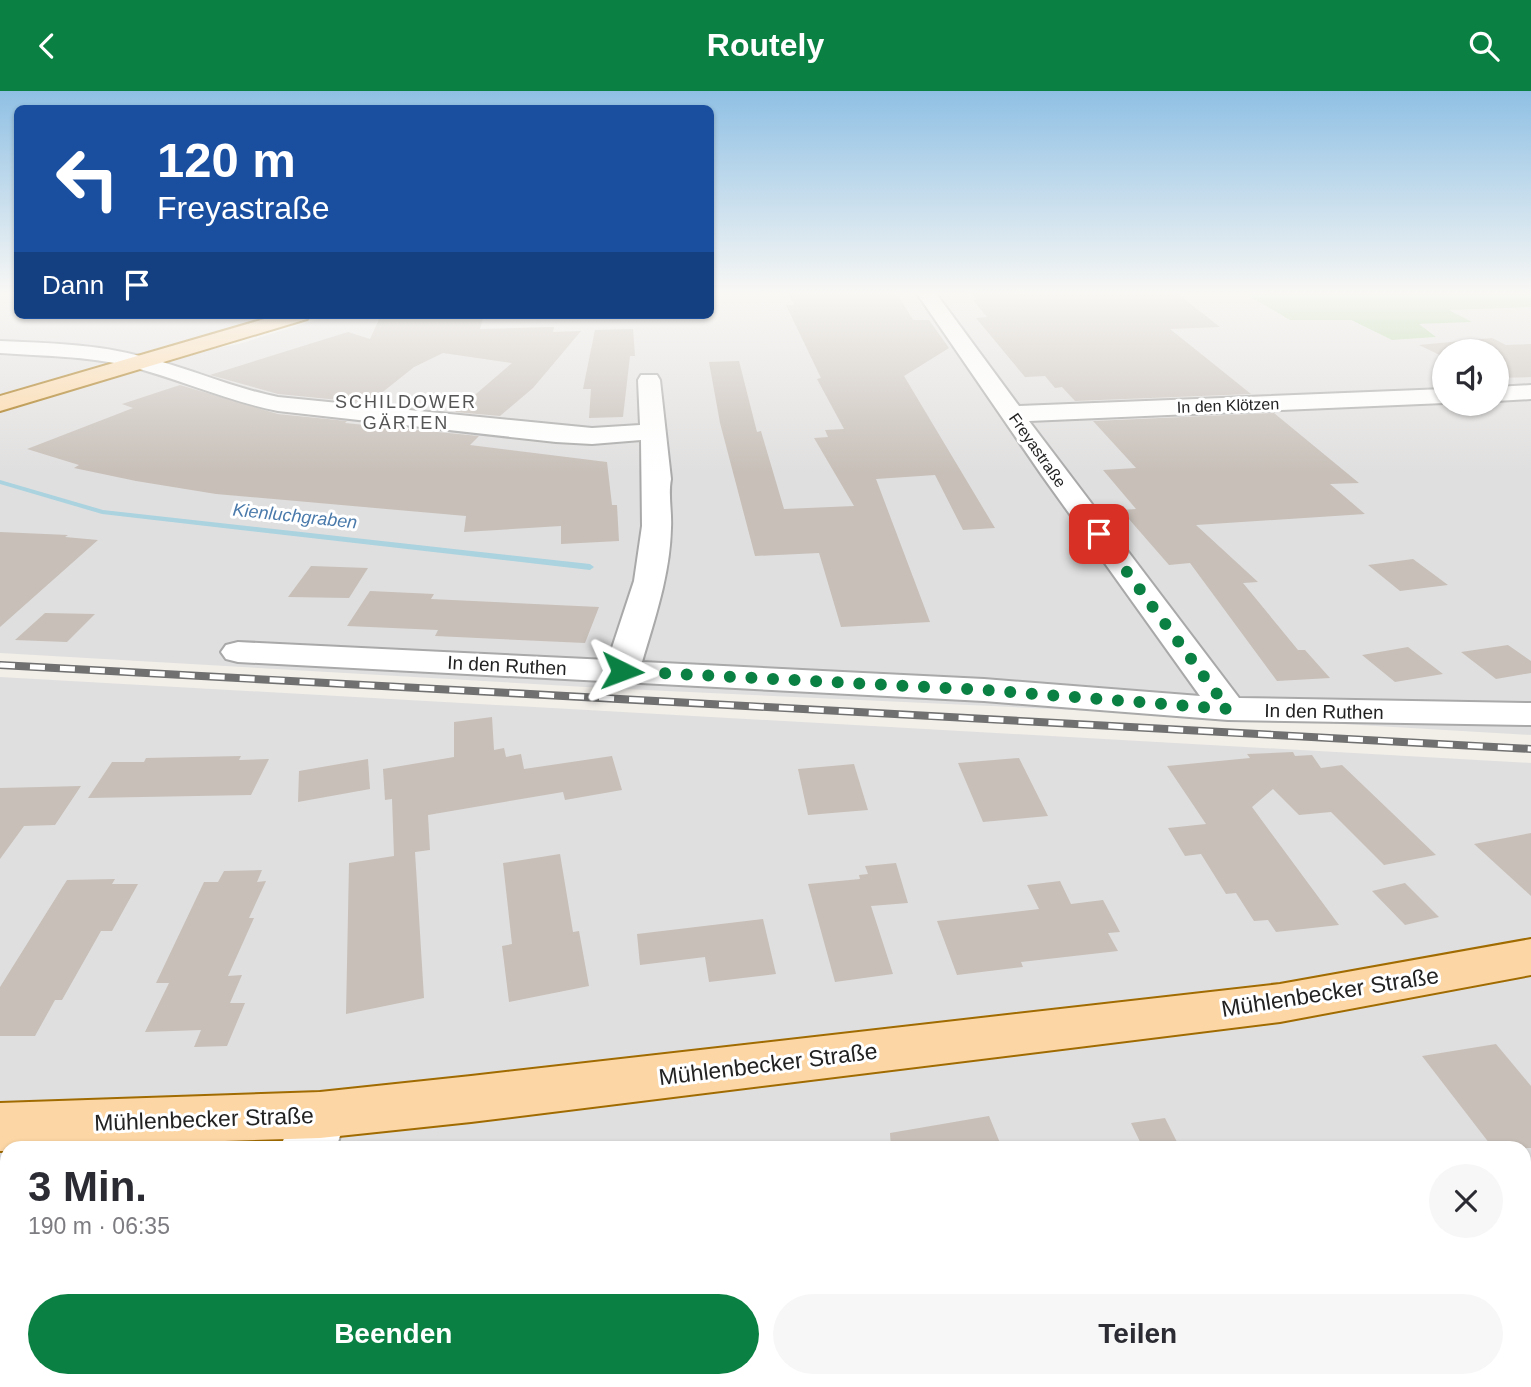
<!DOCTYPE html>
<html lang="de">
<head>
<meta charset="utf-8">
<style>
  :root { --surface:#fff; --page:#f7f7f7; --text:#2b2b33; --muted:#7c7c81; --accent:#0b8043 }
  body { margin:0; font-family:Arial,sans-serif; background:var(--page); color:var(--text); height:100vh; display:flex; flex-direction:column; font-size:26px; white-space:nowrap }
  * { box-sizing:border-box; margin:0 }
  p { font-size:23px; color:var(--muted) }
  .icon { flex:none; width:38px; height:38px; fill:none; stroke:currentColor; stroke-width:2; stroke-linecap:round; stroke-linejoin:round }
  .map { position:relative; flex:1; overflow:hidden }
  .drawer { position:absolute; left:0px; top:1050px; width:1531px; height:247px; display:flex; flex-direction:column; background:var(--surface); border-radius:21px 21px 0 0; box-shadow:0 2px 5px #0004 }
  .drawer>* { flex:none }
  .guide { position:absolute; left:14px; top:14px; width:700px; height:214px; border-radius:10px; box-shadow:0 2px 5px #0004; background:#1a4fa0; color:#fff; overflow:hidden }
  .controls { position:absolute; left:1432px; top:248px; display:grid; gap:14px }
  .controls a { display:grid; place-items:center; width:77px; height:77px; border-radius:50%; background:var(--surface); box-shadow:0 2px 5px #0004; font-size:35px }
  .pin { position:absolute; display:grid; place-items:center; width:60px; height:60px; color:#fff; margin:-30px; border-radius:14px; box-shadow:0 4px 10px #0006 }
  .me { position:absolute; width:77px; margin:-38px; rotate:93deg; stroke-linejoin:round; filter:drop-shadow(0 0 5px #0008) }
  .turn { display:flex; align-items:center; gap:24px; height:147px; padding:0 28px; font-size:32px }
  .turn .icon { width:91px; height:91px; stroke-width:2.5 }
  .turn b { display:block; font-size:49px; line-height:60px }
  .then { display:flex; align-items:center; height:66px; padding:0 28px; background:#0003; gap:14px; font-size:26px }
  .round { display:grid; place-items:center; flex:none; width:74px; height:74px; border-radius:37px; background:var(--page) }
  .headline { display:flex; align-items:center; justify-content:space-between; height:119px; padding:0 28px }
  h1 { font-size:42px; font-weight:600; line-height:52px }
  .primary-button { display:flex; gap:14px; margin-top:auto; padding:14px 28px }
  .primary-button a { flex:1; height:80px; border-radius:42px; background:var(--accent); color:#fff; font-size:28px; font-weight:600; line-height:80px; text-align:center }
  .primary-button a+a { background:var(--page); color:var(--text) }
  header { display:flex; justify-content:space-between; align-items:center; height:91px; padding:0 28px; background:var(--accent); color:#fff; font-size:32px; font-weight:600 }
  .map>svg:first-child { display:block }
  .residential { fill:#e0dfdf; fill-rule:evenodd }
  .forest { fill:#add19e }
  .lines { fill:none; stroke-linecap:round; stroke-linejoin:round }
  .stream { fill:#aad3df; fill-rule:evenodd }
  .building { fill:#c7bfb8 }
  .minor-casing { stroke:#a9a9a9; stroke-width:4 }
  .major-casing { stroke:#a06b00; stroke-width:4 }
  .minor { fill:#fff; fill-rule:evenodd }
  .major { fill:#fcd6a4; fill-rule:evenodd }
  .rail-casing { stroke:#707070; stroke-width:8 }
  .rail { stroke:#fff; stroke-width:5; stroke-dasharray:15; stroke-linecap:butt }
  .route { stroke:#0b8043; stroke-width:12; stroke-dasharray:0 21.6 }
  .labels { text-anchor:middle; stroke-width:6; stroke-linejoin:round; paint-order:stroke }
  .far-street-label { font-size:16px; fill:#222; stroke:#fff }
  .far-neighbourhood-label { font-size:18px; letter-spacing:2px; fill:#555; stroke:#fff }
  .far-water-label { font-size:18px; font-style:italic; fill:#4a7aab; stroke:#fff }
  .street-label { font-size:19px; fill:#222; stroke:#fff }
  .near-street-label { font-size:23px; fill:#222; stroke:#fff }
</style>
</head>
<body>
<header><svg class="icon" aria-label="back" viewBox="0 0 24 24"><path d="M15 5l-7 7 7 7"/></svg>Routely<svg class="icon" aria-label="search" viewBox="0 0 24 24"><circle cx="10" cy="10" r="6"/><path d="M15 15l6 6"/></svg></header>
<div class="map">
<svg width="1531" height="1296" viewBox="0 0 1531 1296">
  <rect width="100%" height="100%" fill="#f2efe9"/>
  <g class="residential">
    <path d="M 0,201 L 17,201 L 18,224 L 279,224 L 222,239 L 143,270 L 239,253 L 332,224 L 710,224 L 711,201 L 1242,201 L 1290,229 L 1351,229 L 1392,249 L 1435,246 L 1418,233 L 1470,230 L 1447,219 L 1531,216 L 1531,644 L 1225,626 L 603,597 L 0,562 L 0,320 L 126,275 L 0,308 ZM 1444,261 L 1496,261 L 1496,313 L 1444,313 Z"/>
    <path d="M 0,586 L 1531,672 L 1531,1296 L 0,1296 ZM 7,1057 L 1524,1057 L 1524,1290 L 7,1290 Z"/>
  </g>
  <path class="forest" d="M 1242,201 L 1531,201 L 1531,216 L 1449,219 L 1472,231 L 1419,233 L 1436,246 L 1392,249 L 1351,229 L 1290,229 Z"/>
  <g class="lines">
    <path class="stream" d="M 0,389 L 103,419 L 590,473 L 594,476 L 590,479 L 102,423 L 0,393 Z"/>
  </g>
  <g class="building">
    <path d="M 896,201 L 913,229 L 929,229 L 949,257 L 904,285 L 995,437 L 963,439 L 935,384 L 876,388 L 930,531 L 841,536 L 819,462 L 755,465 L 720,332 L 709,271 L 739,270 L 757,341 L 761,340 L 784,418 L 854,415 L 814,347 L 828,346 L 825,339 L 844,338 L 817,288 L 821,287 L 786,214 L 794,214 L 788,202 Z"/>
    <path d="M 970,201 L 1175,201 L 1220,236 L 1170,238 L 1251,303 L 1075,310 L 1062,296 L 1055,297 L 1045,285 L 1025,286 L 976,227 L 987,226 L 973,209 L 977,209 Z"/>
    <path d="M 381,224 L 484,224 L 480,238 L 554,236 L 553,241 L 581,240 L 533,297 L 500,325 L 455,321 L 512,272 L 443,262 L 414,276 L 369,312 L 278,303 L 210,284 L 348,241 L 370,248 Z"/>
    <path d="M 633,238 L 635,265 L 630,265 L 623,326 L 589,327 L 591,298 L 583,298 L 595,239 Z"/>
    <path d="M 1492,247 L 1506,254 L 1531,253 L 1531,286 L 1496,287 L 1496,261 L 1444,261 L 1444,266 L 1419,254 Z"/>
    <path d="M 180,294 L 278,323 L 347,330 L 345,332 L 479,345 L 470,354 L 607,371 L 612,414 L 617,414 L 619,450 L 561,453 L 561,435 L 464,441 L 466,425 L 216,403 L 136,390 L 74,377 L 79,374 L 27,358 L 133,317 L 122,313 Z"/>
    <path d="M 1274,322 L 1359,392 L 1330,393 L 1365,423 L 1196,434 L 1258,491 L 1243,492 L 1298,559 L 1305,559 L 1330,587 L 1277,590 L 1190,472 L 1169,474 L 1121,419 L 1136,418 L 1103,379 L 1136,377 L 1093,330 Z"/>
    <path d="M 0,441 L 68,444 L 65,446 L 98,449 L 0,536 Z"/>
    <path d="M 1413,468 L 1448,494 L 1400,500 L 1368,474 Z"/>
    <path d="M 311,475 L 368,477 L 349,507 L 288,506 Z"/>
    <path d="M 370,500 L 434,503 L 431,508 L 599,516 L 585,552 L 435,545 L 438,539 L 347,535 Z"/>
    <path d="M 45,522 L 95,523 L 67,551 L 15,549 Z"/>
    <path d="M 1508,554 L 1531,570 L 1531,582 L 1496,588 L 1461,561 Z"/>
    <path d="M 1408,556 L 1443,583 L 1395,591 L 1362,564 Z"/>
    <path d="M 492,626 L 494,659 L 504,657 L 506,666 L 521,663 L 524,678 L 612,665 L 622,699 L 565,709 L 563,701 L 428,724 L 430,759 L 415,761 L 424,907 L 346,923 L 349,772 L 394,765 L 392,708 L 385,709 L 383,678 L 454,666 L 454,631 Z"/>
    <path d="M 1293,661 L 1295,665 L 1312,664 L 1321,677 L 1342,674 L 1436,764 L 1384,774 L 1331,721 L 1299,724 L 1273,698 L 1252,716 L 1339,834 L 1276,841 L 1268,829 L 1254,830 L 1236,802 L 1226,803 L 1201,763 L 1185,765 L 1168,737 L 1206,733 L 1167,675 L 1250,667 L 1247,663 Z"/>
    <path d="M 241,665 L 239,669 L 269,668 L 251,704 L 88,707 L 112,671 L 144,671 L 146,667 Z"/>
    <path d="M 1019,667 L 1048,725 L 983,731 L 958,672 Z"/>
    <path d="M 368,668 L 370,698 L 298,711 L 299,680 Z"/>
    <path d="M 854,673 L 868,719 L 808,724 L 798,678 Z"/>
    <path d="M 81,695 L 55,734 L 24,735 L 0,768 L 0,697 Z"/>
    <path d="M 1531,742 L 1531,805 L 1474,753 Z"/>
    <path d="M 560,763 L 573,841 L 579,840 L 589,895 L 509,911 L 502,855 L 512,853 L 503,772 Z"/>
    <path d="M 896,772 L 908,812 L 871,815 L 893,883 L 835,891 L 808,793 L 860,788 L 859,784 L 868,783 L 865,775 Z"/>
    <path d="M 262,779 L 257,791 L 266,790 L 249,827 L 254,827 L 228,885 L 242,884 L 230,912 L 245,912 L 227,955 L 194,956 L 201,939 L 145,941 L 169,892 L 156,892 L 204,791 L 218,791 L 224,780 Z"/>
    <path d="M 115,788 L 112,793 L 138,793 L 112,840 L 101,840 L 62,909 L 55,909 L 35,945 L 0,945 L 0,896 L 67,789 Z"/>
    <path d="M 1060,790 L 1071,813 L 1103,809 L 1120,841 L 1108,842 L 1118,860 L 1021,871 L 1023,876 L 957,884 L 937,830 L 1039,818 L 1027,794 Z"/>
    <path d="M 1405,792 L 1439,826 L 1405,834 L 1372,800 Z"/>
    <path d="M 763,828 L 776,883 L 709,891 L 705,866 L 640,874 L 637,843 Z"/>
    <path d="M 1496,953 L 1531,995 L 1531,1057 L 1493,1057 L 1422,965 Z"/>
    <path d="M 989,1025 L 1002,1057 L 891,1057 L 890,1042 Z"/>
    <path d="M 1165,1027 L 1180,1057 L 1143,1057 L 1131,1032 Z"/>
  </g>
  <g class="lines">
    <g class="minor-casing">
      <g id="minor">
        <path d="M 916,201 L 935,201 L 1019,315 L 1444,298 L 1444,312 L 1029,330 L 1239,607 L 1531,612 L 1531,634 L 1228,629 L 984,610 L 238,571 L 226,568 L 221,561 L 226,554 L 238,551 L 608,569 L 634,490 L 642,435 L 641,349 L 592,353 L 556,351 L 278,320 C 227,310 179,288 129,275 C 87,265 43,265 0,262 L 0,250 C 48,252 97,253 144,266 C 189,277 232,297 278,306 L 592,337 L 640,334 L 638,289 L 641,284 L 657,284 L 660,289 L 671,388 C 668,405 672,420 671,437 C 670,483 655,527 642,571 L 984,588 L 1200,605 L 1041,383 Z"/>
        <path d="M 1531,294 L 1531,308 L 1496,310 L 1496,296 Z"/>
        <path d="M 320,1001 L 339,1007 L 347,1024 L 336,1057 L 280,1057 L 301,1007 Z"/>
        <path d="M 196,1290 L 262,1290 L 260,1296 L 194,1296 Z"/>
      </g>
    </g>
    <g class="major-casing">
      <g id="major">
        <path d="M 278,224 L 310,224 L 307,228 L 0,320 L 0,305 Z"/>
        <path d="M 1531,848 L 1531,884 L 1280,931 L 471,1031 L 320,1047 L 7,1057 L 7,1060 L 0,1060 L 0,1012 L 320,1001 L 471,985 L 1280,893 Z"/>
      </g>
    </g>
    <use href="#minor" class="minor"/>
    <use href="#major" class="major"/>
    <g class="rail-casing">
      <path id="rail" d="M 0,574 L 1531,658"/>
    </g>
    <use href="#rail" class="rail"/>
  </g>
  <linearGradient id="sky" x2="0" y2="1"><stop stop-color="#8fc0e4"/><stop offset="0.53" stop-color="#f9f8f5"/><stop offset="1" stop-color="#f9f8f5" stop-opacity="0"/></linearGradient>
  <rect width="1531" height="382" fill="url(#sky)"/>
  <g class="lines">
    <path class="route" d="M 622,580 L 984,599 L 1228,618 L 1099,443"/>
  </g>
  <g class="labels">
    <g class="far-street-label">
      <text transform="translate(1228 314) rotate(-2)" y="6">In den Klötzen</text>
      <text transform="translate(1038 359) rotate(55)" y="6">Freyastraße</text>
    </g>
    <g class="far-neighbourhood-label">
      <text x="406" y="317">SCHILDOWER<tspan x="406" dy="21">GÄRTEN</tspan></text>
    </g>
    <g class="far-water-label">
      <text transform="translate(295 425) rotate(6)" y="6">Kienluchgraben</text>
    </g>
    <g class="street-label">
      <text transform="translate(507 574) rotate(3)" y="7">In den Ruthen</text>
      <text transform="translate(1324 620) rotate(1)" y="7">In den Ruthen</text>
    </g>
    <g class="near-street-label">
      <text transform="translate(1330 901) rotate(-9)" y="8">Mühlenbecker Straße</text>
      <text transform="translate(768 973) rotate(-7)" y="8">Mühlenbecker Straße</text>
      <text transform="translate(204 1028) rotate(-2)" y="8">Mühlenbecker Straße</text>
    </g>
  </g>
</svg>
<div class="controls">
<a><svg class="icon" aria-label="sound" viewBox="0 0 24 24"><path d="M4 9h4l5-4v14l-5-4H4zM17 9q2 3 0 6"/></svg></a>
</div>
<div class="pin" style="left:1099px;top:443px;background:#d93025"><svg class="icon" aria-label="arrive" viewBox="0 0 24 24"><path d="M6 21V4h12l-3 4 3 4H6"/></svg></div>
<svg class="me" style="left:622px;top:580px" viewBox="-20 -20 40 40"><path d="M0-17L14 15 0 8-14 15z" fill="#0b8043" stroke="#fff" stroke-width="4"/></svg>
<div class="guide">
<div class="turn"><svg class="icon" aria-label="left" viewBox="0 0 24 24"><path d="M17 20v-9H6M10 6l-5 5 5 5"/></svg><div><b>120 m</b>Freyastraße</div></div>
<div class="then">Dann<svg class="icon" aria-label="arrive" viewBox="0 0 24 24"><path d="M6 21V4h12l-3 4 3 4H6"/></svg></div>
</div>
<section class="drawer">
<div class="headline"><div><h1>3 Min.</h1><p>190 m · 06:35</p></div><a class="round"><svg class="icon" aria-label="close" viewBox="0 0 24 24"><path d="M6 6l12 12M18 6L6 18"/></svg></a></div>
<div class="primary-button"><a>Beenden</a><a>Teilen</a></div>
</section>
</div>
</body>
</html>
